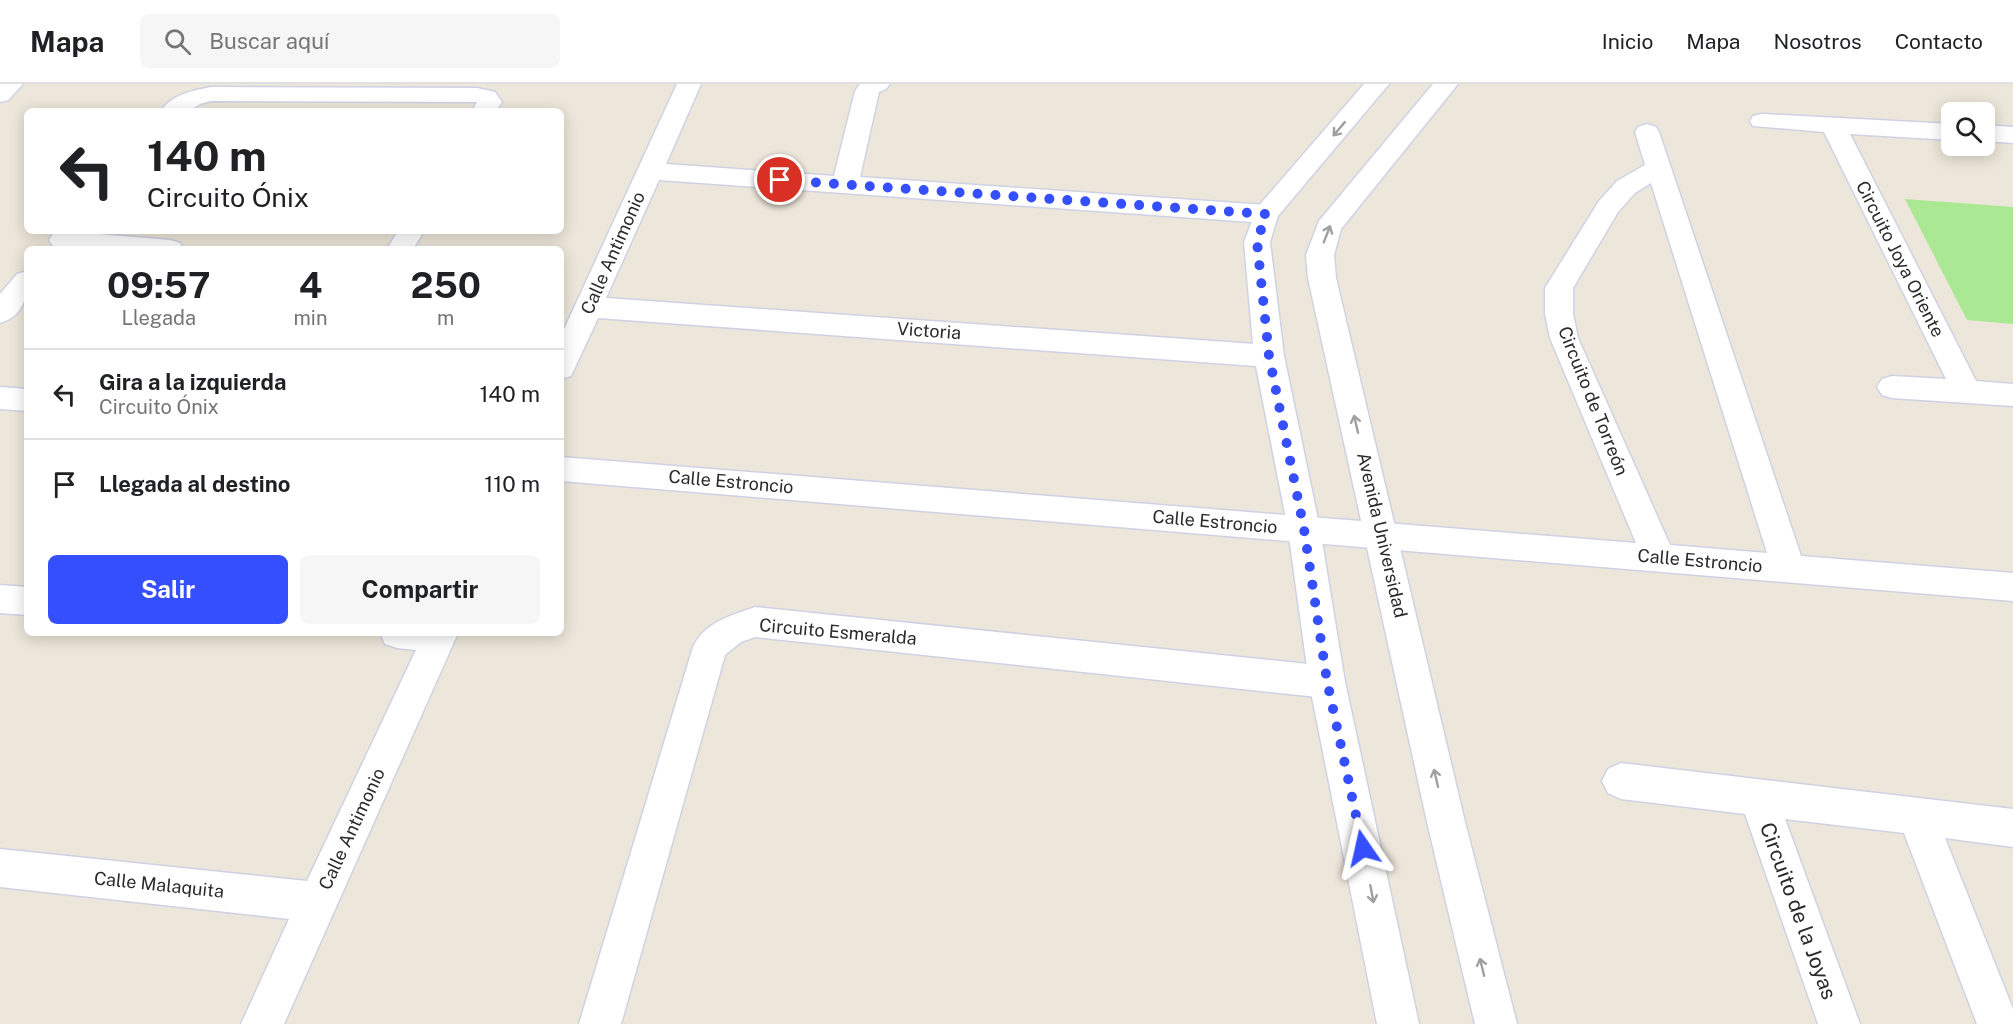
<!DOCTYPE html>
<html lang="es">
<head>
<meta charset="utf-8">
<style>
  :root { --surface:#fff; --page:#f6f6f6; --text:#202124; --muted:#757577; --line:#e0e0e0; --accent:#354fff }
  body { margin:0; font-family:"Public Sans",sans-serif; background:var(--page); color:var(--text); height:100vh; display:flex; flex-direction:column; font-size:22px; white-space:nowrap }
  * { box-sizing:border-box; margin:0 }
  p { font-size:20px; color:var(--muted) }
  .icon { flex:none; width:33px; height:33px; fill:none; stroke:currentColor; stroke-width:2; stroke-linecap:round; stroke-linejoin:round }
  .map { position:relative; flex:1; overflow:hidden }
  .side { position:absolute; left:24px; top:162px; width:540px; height:390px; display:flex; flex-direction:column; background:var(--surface); border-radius:9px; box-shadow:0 3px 15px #0003 }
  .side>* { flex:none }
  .guide { position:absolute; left:24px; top:24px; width:540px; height:126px; border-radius:9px; box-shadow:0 3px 15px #0003; background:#fff; color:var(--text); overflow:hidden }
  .fabs { position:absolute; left:1941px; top:18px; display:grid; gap:12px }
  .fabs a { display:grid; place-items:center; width:54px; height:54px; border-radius:9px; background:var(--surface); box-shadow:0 3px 15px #0003; font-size:30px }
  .pin { position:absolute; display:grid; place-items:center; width:51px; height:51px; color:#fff; margin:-26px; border:3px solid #fff; border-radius:50%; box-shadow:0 2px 6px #0007 }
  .me { position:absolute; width:66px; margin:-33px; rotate:349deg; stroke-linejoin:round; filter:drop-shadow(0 0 4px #0008) }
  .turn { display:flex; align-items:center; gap:21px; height:126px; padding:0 24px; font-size:27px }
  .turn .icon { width:78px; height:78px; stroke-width:2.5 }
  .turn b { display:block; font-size:42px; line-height:51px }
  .eta { display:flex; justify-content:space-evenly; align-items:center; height:102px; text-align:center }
  .eta b { font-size:36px; font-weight:700; line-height:42px }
  .action { display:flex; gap:12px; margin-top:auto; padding:12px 24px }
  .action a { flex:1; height:69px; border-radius:9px; background:var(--accent); color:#fff; font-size:24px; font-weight:700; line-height:69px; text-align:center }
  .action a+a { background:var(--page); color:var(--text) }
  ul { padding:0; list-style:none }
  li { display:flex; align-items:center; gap:18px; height:90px; padding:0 24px; border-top:2px solid var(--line) }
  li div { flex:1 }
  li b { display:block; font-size:22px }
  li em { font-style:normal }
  header { display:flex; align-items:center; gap:36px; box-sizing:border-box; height:84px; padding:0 30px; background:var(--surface); border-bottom:2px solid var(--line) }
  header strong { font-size:28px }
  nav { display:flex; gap:33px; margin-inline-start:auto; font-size:21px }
  .search { width:420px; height:54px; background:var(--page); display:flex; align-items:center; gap:15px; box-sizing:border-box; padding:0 21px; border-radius:9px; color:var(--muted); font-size:22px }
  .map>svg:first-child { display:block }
  .green { fill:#abe893 }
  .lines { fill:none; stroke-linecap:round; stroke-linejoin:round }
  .street-casing { stroke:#cfd2e4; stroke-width:3 }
  .secondary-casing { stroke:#cfd2e4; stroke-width:3 }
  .street { fill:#fff; fill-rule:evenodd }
  .secondary { fill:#fff; fill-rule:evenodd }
  .oneway { stroke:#9f9f9f }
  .route { stroke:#354fff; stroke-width:10; stroke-dasharray:0 18 }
  .labels { text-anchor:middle; stroke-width:4.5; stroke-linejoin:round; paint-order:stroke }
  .street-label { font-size:18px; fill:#2a2a2a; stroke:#fff }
  .near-street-label { font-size:21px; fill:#2a2a2a; stroke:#fff }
</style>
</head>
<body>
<header>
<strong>Mapa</strong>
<div class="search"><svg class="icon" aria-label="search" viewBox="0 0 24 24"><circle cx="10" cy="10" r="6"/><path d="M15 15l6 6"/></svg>Buscar aquí</div>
<nav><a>Inicio</a><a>Mapa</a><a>Nosotros</a><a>Contacto</a></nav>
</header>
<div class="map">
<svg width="2013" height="940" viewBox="0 0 2013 940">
  <rect width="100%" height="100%" fill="#ede6da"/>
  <path class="green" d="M 1905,115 L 2013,123 L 2013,240 L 1967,236 Z"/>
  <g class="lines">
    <g class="street-casing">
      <g id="street">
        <path d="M 0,0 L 23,0 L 8,16 L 0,18 Z"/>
        <path d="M 677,0 L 701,0 L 666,80 L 834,92 L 855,7 L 860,0 L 890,0 L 886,5 L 879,8 L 860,93 L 1266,121 L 1275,124 L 1279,130 L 1275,136 L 1266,139 L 659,96 L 606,214 L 1269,261 L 1279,264 L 1284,272 L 1279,280 L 1269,283 L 598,234 L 571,292 L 561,295 L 561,252 Z"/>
        <path d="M 211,3 L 477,4 L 495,8 L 502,18 L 496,27 L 472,27 L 477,18 L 211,17 L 200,20 L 189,27 L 161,27 C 172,10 192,7 211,3 Z"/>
        <path d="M 1762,30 L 1952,40 L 1952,56 L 1850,50 L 1976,297 L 2013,300 L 2013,322 L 1892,314 L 1882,311 L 1877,303 L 1882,295 L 1892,292 L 1946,295 L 1824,48 L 1753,42 L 1750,37 L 1753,32 Z"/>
        <path d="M 1647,40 L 1656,43 L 1659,48 L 1801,472 L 2013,489 L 2013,517 L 561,397 L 561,373 L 1636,459 L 1550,254 L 1545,230 L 1545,204 L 1599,117 L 1617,97 L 1645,81 L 1635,48 L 1638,43 ZM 1651,99 L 1767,469 L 1670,461 L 1578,254 L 1573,230 L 1573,204 L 1618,128 L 1635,109 Z"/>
        <path d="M 1984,41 L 2013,43 L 2013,59 L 1984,57 Z"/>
        <path d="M 62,147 L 170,156 L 180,159 L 183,165 L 62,165 L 53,162 L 49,156 L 53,150 Z"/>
        <path d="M 398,147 L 424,147 L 413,165 L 387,165 Z"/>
        <path d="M 27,187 C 27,211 26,231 0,239 L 0,210 L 17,190 Z"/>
        <path d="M 0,303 L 27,305 L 27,327 L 0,325 Z"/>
        <path d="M 0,501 L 27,503 L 27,531 L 0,529 Z"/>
        <path d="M 755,523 L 1327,582 L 1340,587 L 1345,598 L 1340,609 L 1327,614 L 755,553 L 741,558 L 725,571 L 621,940 L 579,940 L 693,563 C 705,538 730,532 755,523 Z"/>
        <path d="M 380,549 L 458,549 L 284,940 L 241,940 L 289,835 L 0,803 L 0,765 L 307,797 L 416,566 L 397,564 L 385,560 Z"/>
        <path d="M 1621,679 L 2013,725 L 2013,763 L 1945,754 L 2013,925 L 2013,940 L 1977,940 L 1904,749 L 1785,735 L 1860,940 L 1818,940 L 1745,730 L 1621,715 L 1608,709 L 1602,697 L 1608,685 Z"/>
      </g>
    </g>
    <g class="secondary-casing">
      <g id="secondary">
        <path d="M 1364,0 L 1389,0 L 1278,132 L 1270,158 L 1284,272 L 1320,445 L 1345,598 L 1419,940 L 1377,940 L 1309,598 L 1288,445 L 1254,272 L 1244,158 L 1257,124 Z"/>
        <path d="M 1433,0 L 1458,0 L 1341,145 L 1334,171 L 1336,194 L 1465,738 L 1517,940 L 1475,940 L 1427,738 L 1308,194 L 1306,171 L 1319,137 Z"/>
      </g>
    </g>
    <use href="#street" class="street"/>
    <use href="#secondary" class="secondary"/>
  </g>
  <defs><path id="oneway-shaft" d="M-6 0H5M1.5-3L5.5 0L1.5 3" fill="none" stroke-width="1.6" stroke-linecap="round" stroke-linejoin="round" transform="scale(1.5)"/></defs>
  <g class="oneway">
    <use href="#oneway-shaft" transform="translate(1339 45) rotate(130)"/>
    <use href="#oneway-shaft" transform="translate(1327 150) rotate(-69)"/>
    <use href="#oneway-shaft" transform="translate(1356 340) rotate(-103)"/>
    <use href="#oneway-shaft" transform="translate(1436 694) rotate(-103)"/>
    <use href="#oneway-shaft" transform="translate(1372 810) rotate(79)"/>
    <use href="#oneway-shaft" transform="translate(1482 883) rotate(-104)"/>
  </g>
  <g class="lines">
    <path class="route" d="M 780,96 L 1266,130 L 1257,158 L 1269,272 L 1304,445 L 1327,597 L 1363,764"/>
  </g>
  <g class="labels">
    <g class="street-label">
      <text transform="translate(613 169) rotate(-66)" y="6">Calle Antimonio</text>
      <text transform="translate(1900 175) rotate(63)" y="6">Circuito Joya Oriente</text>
      <text transform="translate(929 247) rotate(4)" y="6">Victoria</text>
      <text transform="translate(1593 317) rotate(68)" y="6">Circuito de Torreón</text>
      <text transform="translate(731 398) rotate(5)" y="6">Calle Estroncio</text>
      <text transform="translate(1215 438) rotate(5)" y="6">Calle Estroncio</text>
      <text transform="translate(1382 451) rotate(77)" y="6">Avenida Universidad</text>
      <text transform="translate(1700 477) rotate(5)" y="6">Calle Estroncio</text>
      <text transform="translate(838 548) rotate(5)" y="6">Circuito Esmeralda</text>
      <text transform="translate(352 745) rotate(-65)" y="6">Calle Antimonio</text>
      <text transform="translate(159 801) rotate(6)" y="6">Calle Malaquita</text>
    </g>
    <g class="near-street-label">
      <text transform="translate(1798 827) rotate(70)" y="7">Circuito de la Joyas</text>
    </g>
  </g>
</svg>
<div class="fabs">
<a><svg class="icon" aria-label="search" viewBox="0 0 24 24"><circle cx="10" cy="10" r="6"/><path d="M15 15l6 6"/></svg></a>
</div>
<div class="pin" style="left:780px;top:96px;background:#d93025"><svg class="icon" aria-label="arrive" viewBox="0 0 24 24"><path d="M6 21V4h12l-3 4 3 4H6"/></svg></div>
<svg class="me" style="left:1363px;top:764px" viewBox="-20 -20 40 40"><path d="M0-17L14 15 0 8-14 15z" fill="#354fff" stroke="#fff" stroke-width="4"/></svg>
<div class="guide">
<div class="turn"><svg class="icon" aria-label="left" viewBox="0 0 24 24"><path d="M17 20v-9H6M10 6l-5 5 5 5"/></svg><div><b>140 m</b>Circuito Ónix</div></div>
</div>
<section class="side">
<div class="eta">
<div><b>09:57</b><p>Llegada</p></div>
<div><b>4</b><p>min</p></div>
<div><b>250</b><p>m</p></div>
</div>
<ul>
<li><svg class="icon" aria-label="left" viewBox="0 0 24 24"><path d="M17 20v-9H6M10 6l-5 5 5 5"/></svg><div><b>Gira a la izquierda</b><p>Circuito Ónix</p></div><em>140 m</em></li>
<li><svg class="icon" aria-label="arrive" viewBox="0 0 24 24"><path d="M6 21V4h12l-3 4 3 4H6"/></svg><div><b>Llegada al destino</b></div><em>110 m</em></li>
</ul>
<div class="action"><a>Salir</a><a>Compartir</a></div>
</section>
</div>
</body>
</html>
